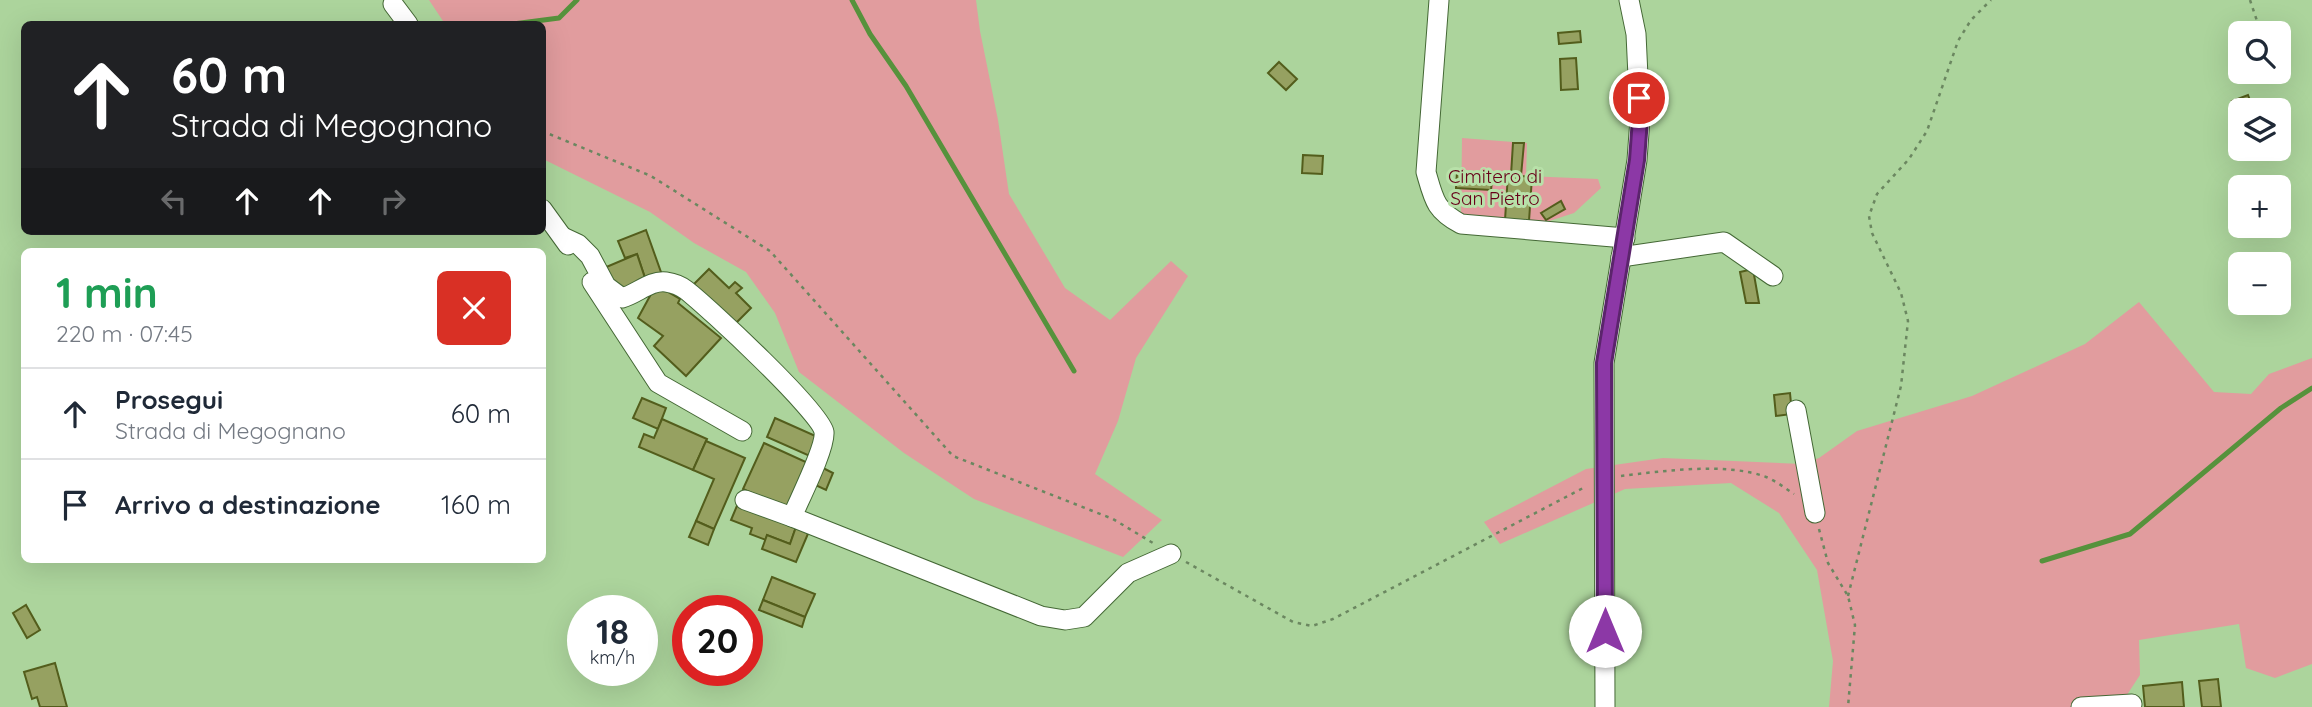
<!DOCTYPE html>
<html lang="it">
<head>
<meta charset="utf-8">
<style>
  :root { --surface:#fff; --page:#f2f2f3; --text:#1f2937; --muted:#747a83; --line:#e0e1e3 }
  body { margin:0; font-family:Quicksand,sans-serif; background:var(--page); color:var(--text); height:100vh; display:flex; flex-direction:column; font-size:26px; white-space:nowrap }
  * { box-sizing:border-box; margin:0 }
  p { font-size:23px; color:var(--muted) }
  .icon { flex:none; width:38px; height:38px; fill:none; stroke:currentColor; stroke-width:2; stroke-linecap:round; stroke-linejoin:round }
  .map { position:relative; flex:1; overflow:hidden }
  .side { position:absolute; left:21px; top:248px; width:525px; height:315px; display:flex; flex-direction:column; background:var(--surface); border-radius:10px; box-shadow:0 7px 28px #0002 }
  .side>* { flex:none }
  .hud { position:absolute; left:21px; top:21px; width:525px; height:214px; border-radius:10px; box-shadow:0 7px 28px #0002; background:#202124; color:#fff; overflow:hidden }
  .buttons { position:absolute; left:2228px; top:21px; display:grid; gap:14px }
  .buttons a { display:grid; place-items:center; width:63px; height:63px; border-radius:10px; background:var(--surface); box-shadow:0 7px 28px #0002; font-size:35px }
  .speed { position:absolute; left:567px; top:595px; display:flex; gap:14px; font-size:35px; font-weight:700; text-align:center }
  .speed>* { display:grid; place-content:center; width:91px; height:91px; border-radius:50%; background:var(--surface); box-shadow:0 7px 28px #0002; line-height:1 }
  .speed small { font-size:18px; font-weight:400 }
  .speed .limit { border:10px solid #d22; background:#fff; color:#111 }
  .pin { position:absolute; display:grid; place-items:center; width:60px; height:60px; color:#fff; margin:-30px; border:4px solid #fff; border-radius:50%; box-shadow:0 2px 7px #0007 }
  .me { position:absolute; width:77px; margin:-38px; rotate:0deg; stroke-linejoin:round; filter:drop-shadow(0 0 5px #0008) }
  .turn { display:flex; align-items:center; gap:24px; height:147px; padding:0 35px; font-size:32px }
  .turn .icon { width:91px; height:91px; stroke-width:2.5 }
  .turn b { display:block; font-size:49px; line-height:60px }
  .lanes { display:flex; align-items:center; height:66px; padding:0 35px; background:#0003; justify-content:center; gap:35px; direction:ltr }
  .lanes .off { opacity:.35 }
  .round { display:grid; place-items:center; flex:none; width:74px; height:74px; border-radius:10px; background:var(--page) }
  .summary { display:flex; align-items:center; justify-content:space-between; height:119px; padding:0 35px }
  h1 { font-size:42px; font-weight:700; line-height:52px; color:#1e9e55 }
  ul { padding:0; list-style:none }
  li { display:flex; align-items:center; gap:21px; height:91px; padding:0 35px; border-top:2px solid var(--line) }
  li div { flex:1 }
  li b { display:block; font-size:26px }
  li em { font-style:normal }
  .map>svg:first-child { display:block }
  .green { fill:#e19c9e }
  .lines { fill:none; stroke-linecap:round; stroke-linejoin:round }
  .stream { stroke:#56923c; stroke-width:5 }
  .building { fill:#96a161; stroke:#535d1c; stroke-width:2 }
  .minor-casing { stroke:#446835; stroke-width:21 }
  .path { stroke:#6b8760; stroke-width:2.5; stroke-dasharray:3.5 5; stroke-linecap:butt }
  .minor { stroke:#fff; stroke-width:19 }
  .route-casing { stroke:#5b246c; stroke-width:18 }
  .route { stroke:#8c38a6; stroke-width:12 }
  .labels { text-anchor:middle; stroke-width:6; stroke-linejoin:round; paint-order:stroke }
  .park-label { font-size:19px; fill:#670019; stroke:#b8e1a9 }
</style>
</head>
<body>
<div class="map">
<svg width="2312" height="707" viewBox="0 0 2312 707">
  <rect width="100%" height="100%" fill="#acd49c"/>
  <g class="green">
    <path d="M 429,0 L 976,0 L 980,31 L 998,120 L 1009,194 L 1065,288 L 1110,320 L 1171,261 L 1188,276 L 1136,358 L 1118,421 L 1095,474 L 1162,520 L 1123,557 L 974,499 L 904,453 L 799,372 L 775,313 L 746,272 L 694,243 L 650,212 L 543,159 L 542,24 L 445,24 Z"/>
    <path d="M 1462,138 L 1527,143 L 1526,176 L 1598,179 L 1601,188 L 1574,213 L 1537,225 L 1461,217 Z"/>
    <path d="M 2139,302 L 2214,392 L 2251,394 L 2269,374 L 2312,358 L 2312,664 L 2275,678 L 2246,668 L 2239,624 L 2139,640 L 2140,675 L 2119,707 L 1829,707 L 1833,661 L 1817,570 L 1779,513 L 1731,483 L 1625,489 L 1500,544 L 1484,522 L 1586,469 L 1663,458 L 1802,464 L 1819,458 L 1857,431 L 1972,396 L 2085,344 Z"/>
  </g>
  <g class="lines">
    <g class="stream">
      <path d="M 852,0 L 870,34 L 906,86 L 1074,371"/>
      <path d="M 513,24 L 559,18 L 577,0"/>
      <path d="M 2042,561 L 2130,534 L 2281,408 L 2312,388"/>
    </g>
  </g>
  <g class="building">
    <path d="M 1580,31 L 1581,42 L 1559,44 L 1558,33 Z"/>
    <path d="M 1576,58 L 1578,89 L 1561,90 L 1560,59 Z"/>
    <path d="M 1279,62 L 1297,79 L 1286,90 L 1268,73 Z"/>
    <path d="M 2248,95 L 2253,108 L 2240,110 L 2239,114 L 2232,101 Z"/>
    <path d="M 1513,143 L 1524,143 L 1521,176 L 1532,177 L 1529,221 L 1505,220 L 1508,174 L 1511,175 Z"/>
    <path d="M 1303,155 L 1323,156 L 1322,174 L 1302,173 Z"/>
    <path d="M 1457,172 L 1497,173 L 1496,182 L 1492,182 L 1491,190 L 1456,188 Z"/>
    <path d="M 1561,201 L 1565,209 L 1546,220 L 1541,213 Z"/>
    <path d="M 646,230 L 662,275 L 646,281 L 637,254 L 625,258 L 618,241 Z"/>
    <path d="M 637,254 L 646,281 L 620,291 L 604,268 Z"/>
    <path d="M 709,269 L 729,288 L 735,282 L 742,288 L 736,293 L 751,308 L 734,325 L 693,285 Z"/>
    <path d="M 1753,269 L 1759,303 L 1746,303 L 1740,272 Z"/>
    <path d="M 656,285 L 680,299 L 678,303 L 721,338 L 686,376 L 654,346 L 663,336 L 638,318 Z"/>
    <path d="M 1790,393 L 1792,414 L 1776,416 L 1774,395 Z"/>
    <path d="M 642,398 L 666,408 L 658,429 L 633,418 Z"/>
    <path d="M 775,418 L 820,438 L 812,457 L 767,437 Z"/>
    <path d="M 662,419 L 707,439 L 693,470 L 639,447 L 644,434 L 654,438 Z"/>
    <path d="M 706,441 L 745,458 L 714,529 L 696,521 L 714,479 L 693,470 Z"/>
    <path d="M 764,443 L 808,463 L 787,509 L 743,489 Z"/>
    <path d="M 819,466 L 833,473 L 826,490 L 811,483 Z"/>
    <path d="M 739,501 L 797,524 L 790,544 L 767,535 L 766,540 L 750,534 L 752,528 L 731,520 Z"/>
    <path d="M 696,521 L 714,529 L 708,545 L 689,537 Z"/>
    <path d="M 797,524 L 810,529 L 796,562 L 762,549 L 767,535 L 790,544 Z"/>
    <path d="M 772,577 L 815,594 L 805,617 L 763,600 Z"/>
    <path d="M 763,600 L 805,617 L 802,627 L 759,610 Z"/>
    <path d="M 26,605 L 40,630 L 27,638 L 13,613 Z"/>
    <path d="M 55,663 L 67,707 L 40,707 L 37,697 L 32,699 L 24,672 Z"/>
    <path d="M 2218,679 L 2221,707 L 2202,707 L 2199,681 Z"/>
    <path d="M 2182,682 L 2184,707 L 2145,707 L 2143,686 Z"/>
  </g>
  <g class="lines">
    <g class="minor-casing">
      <g id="minor">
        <path d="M 1439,0 L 1426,172 C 1434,200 1435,210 1461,224 L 1625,238"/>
        <path d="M 393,4 L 408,24"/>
        <path d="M 542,209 L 568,245"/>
        <path d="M 563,237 L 578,244 L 590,256 L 606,286 L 622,298 C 637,294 650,280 666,282 C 673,283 681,286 686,290 C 708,307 821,412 824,432 C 826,447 799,500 792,517 L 1041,616 L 1065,620 L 1084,617 L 1128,573 L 1171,554"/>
        <path d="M 1621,257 L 1724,242 L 1773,276"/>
        <path d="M 592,282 L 658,383 L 742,431"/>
        <path d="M 1796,410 L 1815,513"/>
        <path d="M 745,500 L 792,517"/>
        <path d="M 1605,707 L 1604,363 L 1637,160 L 1640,119 L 1636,34 L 1629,0"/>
        <path d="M 2081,707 L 2132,704"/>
      </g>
    </g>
    <g class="path">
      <path d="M 2250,0 L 2261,33"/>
      <path d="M 542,131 L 651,176 L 770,251 L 953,456 L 1113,519 L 1153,543"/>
      <path d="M 1621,476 C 1663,471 1727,462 1766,477 C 1776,481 1785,488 1794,494"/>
      <path d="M 1819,529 L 1828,563 L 1848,596 L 1855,625 L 1848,707"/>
      <path d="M 1186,562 L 1293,622 L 1312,626 L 1333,619 L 1585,487"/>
      <path d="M 1848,596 L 1901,386 L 1908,321 L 1901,293 L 1872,233 L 1869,216 L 1877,194 L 1909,159 L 1927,131 L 1958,41 L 1971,20 L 1991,0"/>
    </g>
    <use href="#minor" class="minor"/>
  </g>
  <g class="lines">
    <g class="route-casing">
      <path id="route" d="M 1605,631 L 1604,363 L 1637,160 L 1640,119 L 1639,98"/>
    </g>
    <use href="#route" class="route"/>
  </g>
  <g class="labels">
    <g class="park-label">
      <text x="1495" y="183">Cimitero di<tspan x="1495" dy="22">San Pietro</tspan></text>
    </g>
  </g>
</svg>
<div class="buttons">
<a><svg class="icon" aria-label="search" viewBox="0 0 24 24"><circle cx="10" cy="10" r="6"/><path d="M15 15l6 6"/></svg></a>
<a><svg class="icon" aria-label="layers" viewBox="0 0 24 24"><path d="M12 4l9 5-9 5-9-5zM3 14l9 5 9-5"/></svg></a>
<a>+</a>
<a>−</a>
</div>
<div class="speed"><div>18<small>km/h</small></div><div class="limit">20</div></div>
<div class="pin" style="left:1639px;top:98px;background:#d93025"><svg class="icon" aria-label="arrive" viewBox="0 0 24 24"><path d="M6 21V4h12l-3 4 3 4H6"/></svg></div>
<svg class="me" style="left:1605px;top:631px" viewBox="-20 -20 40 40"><circle r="19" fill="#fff"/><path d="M0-13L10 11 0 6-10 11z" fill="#8c38a6"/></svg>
<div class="hud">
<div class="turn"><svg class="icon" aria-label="ahead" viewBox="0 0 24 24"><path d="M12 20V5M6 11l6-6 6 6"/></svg><div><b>60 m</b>Strada di Megognano</div></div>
<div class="lanes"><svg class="icon off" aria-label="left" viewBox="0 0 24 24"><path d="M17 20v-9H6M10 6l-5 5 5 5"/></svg><svg class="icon" aria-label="ahead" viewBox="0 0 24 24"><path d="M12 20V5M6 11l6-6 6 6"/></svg><svg class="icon" aria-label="ahead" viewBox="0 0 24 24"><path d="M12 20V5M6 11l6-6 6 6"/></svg><svg class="icon off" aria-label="right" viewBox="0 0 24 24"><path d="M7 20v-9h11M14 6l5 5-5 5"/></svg></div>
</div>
<section class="side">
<div class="summary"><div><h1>1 min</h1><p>220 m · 07:45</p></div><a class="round" style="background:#d93025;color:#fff"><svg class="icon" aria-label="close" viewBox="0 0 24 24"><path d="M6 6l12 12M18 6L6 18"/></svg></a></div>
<ul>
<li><svg class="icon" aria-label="ahead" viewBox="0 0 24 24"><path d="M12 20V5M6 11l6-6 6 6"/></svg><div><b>Prosegui</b><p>Strada di Megognano</p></div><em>60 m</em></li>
<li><svg class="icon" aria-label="arrive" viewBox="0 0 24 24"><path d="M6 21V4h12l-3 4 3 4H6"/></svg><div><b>Arrivo a destinazione</b></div><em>160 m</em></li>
</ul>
</section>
</div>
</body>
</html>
